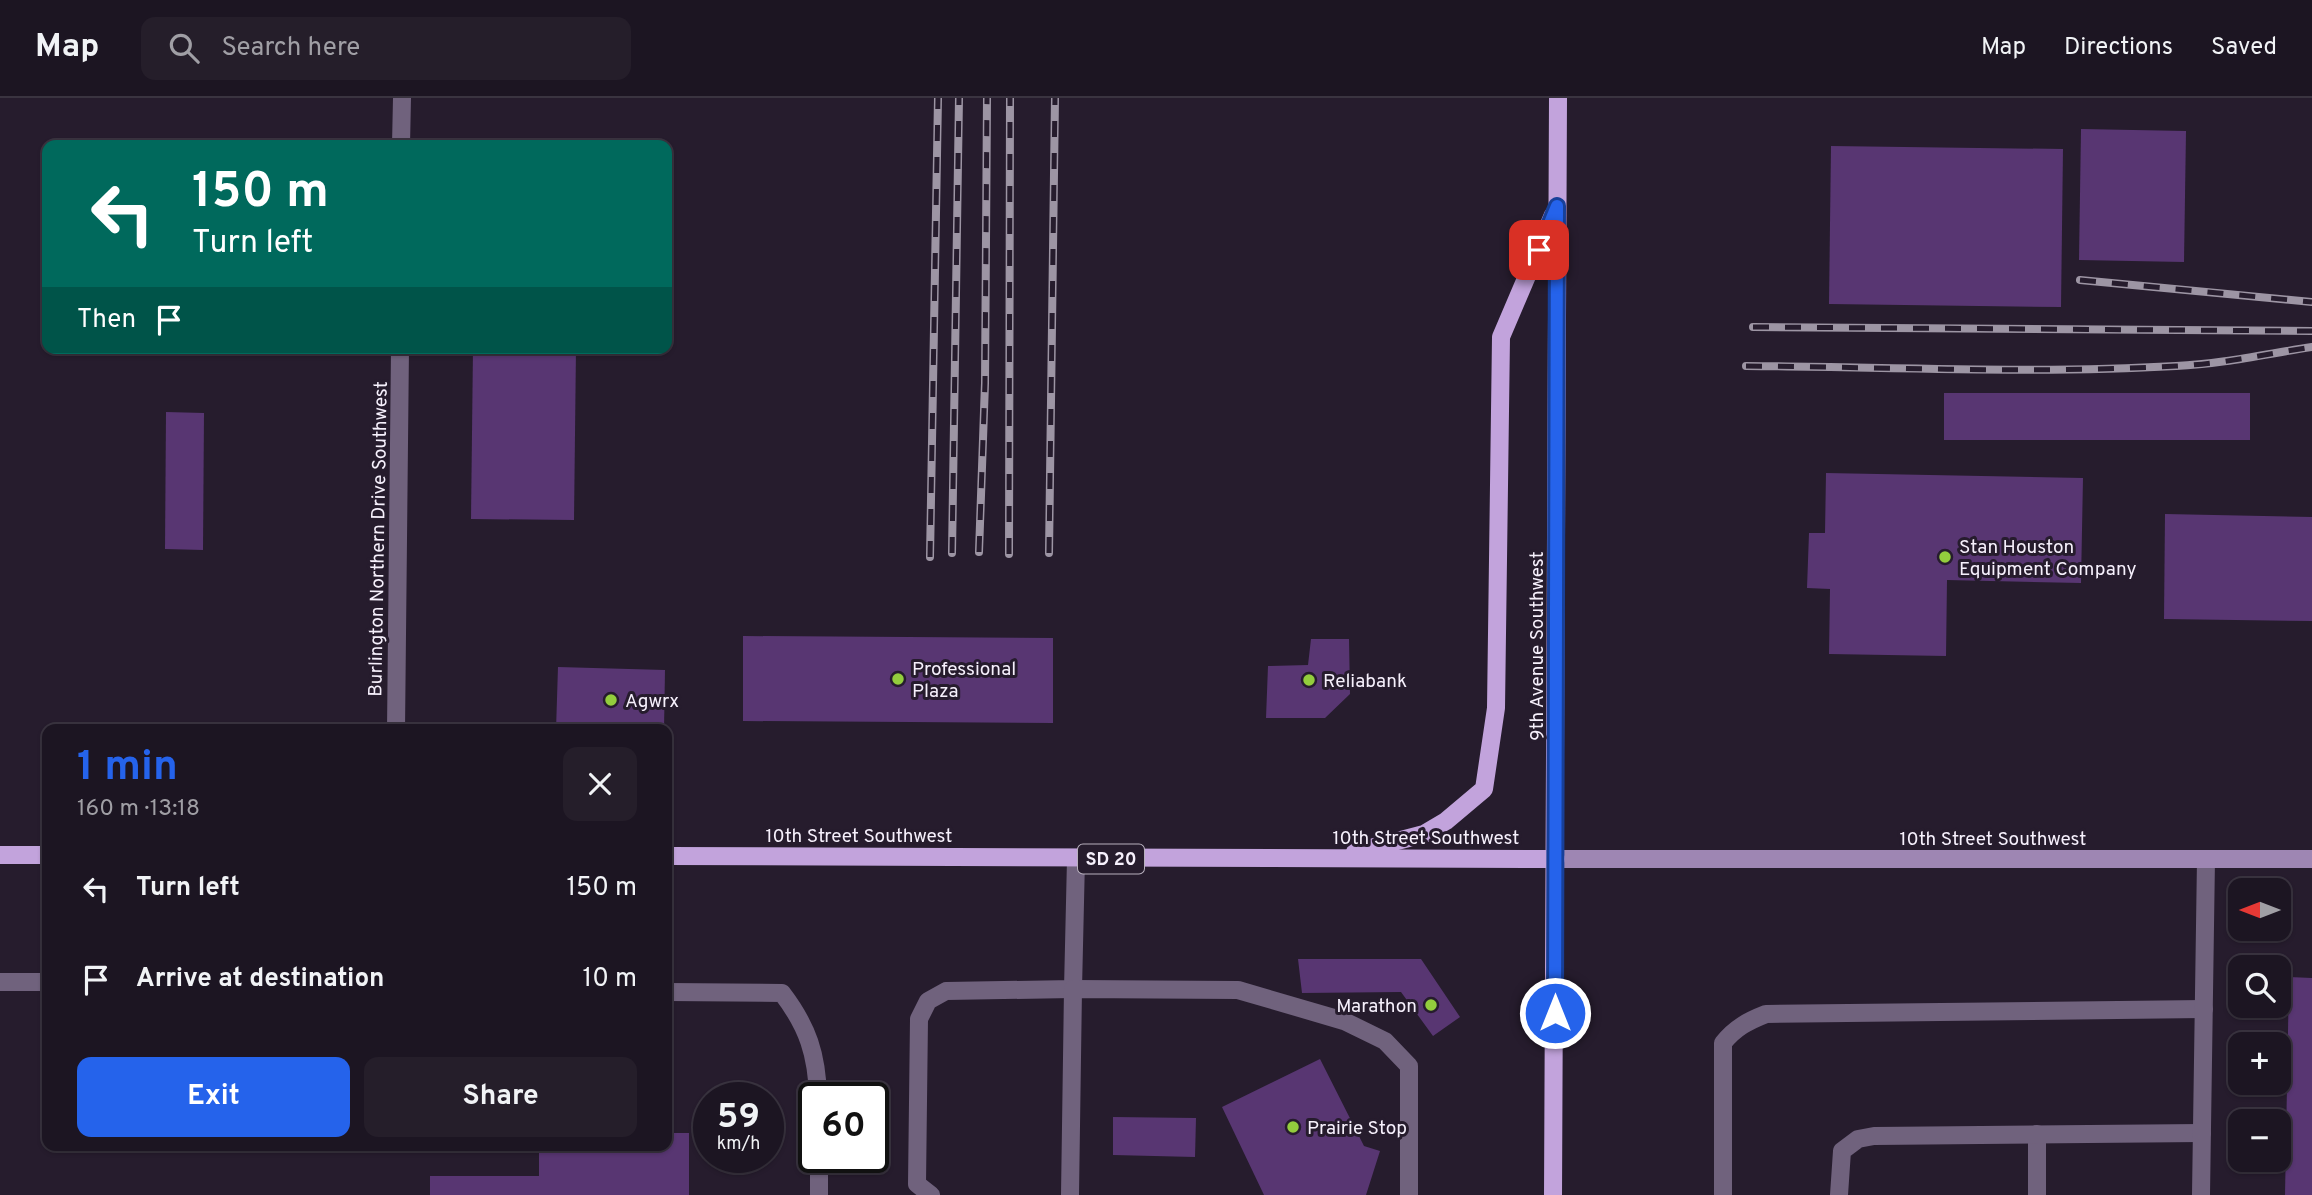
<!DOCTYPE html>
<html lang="en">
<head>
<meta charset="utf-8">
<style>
  :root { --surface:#1c1522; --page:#251e2a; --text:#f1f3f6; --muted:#a09fa5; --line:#3a3440; --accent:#2563eb }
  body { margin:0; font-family:Overpass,sans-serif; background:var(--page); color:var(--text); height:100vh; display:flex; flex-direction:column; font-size:26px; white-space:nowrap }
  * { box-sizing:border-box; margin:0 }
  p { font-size:23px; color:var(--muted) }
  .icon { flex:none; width:38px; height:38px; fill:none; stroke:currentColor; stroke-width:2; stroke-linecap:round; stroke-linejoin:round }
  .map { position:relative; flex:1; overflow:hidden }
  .drawer { position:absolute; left:42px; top:626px; width:630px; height:427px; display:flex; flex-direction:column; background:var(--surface); border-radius:14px; box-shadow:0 2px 5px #0004,0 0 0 2px var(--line) }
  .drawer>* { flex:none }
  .guide { position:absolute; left:42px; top:42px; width:630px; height:214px; border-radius:14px; box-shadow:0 2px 5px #0004,0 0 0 2px var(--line); background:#00695c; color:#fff; overflow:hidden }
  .needle { width:46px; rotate:270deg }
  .controls { position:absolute; left:2228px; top:780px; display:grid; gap:14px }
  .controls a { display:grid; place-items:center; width:63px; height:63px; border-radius:14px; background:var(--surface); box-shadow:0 2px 5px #0004,0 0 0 2px var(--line); font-size:35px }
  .speed { position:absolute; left:693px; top:984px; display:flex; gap:14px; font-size:35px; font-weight:700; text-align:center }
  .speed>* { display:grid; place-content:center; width:91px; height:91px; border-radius:50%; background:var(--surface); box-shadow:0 2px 5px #0004,0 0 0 2px var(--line); line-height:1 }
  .speed small { font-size:18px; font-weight:400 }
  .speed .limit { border:4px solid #111; border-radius:10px; background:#fff; color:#111 }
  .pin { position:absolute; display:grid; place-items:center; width:60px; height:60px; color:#fff; margin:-30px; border-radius:14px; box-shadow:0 4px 10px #0006 }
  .me { position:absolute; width:77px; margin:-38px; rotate:0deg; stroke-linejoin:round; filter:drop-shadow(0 0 5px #0008) }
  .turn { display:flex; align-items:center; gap:24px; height:147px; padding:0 35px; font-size:32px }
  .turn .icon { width:91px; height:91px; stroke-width:2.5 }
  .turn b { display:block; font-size:49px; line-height:60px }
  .then { display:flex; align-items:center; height:66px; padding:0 35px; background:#0003; gap:14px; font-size:26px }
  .round { display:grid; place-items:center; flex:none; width:74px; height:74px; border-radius:14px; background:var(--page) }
  .head { display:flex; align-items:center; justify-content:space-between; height:119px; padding:0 35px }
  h1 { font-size:42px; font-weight:700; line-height:52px; color:var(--accent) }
  .button { display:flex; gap:14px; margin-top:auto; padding:14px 35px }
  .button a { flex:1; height:80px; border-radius:14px; background:var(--accent); color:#fff; font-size:28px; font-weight:700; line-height:80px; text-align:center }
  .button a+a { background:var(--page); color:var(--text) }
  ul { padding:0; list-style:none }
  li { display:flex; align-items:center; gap:21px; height:91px; padding:0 35px }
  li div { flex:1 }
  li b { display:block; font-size:26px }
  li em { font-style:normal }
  header { display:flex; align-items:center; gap:42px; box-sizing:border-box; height:98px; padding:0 35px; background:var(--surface); border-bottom:2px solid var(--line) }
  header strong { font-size:33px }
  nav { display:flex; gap:38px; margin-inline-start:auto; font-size:24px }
  .search { width:490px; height:63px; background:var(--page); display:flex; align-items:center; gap:18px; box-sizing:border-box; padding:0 24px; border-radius:14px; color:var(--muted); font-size:26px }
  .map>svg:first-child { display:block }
  .building { fill:#583672 }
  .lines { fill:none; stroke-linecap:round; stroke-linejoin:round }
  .service { stroke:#70627d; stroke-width:18 }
  .minor { stroke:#70627d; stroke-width:18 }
  .secondary { stroke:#9e86b3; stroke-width:18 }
  .primary { stroke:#c2a3dc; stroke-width:18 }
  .rail-casing { stroke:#9d95a4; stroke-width:8 }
  .rail { stroke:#261c2d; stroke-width:5; stroke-dasharray:16; stroke-linecap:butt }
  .route-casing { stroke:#184099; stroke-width:18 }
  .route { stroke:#2563eb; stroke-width:12 }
  .poi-dot { fill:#93cd3d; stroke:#261c2d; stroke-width:2.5 }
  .labels { text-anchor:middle; stroke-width:6; stroke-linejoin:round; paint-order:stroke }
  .shield { fill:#261c2d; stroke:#b8b0be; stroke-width:2 }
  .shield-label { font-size:18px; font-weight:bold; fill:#f6f0fc }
  .street-label { font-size:19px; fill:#f6f0fc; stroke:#261c2d }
  .poi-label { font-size:19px; fill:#f6f0fc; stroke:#261c2d; text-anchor:start }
</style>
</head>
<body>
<header>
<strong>Map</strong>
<div class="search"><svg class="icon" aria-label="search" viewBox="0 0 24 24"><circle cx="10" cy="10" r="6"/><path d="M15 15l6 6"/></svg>Search here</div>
<nav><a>Map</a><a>Directions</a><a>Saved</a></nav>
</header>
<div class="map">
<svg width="2312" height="1097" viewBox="0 0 2312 1097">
  <rect width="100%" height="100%" fill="#261c2d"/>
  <g class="building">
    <path d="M 2081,31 L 2186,33 L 2184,164 L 2079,162 Z"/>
    <path d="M 1831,48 L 2063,51 L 2061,209 L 1829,206 Z"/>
    <path d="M 473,250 L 576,250 L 574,422 L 471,421 Z"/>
    <rect x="1944" y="295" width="306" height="47"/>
    <path d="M 166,314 L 204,315 L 203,452 L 165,451 Z"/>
    <path d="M 1826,375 L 2083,380 L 2081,485 L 1947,482 L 1946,558 L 1829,556 L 1830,491 L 1807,490 L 1809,435 L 1825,435 Z"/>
    <path d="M 2165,416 L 2312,419 L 2312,523 L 2164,521 Z"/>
    <path d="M 743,538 L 1053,540 L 1053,625 L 743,623 Z"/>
    <path d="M 1311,541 L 1349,541 L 1350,596 L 1325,620 L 1266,620 L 1268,568 L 1308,567 Z"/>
    <path d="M 558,569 L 665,572 L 664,632 L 556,632 Z"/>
    <path d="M 1298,861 L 1421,861 L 1460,919 L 1433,938 L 1401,894 L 1302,895 Z"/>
    <path d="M 2289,879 L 2312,880 L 2312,1097 L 2285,1097 Z"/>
    <path d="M 1320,961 L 1364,1048 L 1380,1053 L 1366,1097 L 1264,1097 L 1222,1009 Z"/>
    <path d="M 1113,1019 L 1196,1020 L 1195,1059 L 1113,1057 Z"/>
    <path d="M 667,1035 L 689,1035 L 689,1097 L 430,1097 L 430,1078 L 539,1078 L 539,1048 L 667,1048 Z"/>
  </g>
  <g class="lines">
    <g class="service">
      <path d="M 0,884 L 47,884"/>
      <path d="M 667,894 L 782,895 C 808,929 817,957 818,999"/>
      <path d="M 2037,1036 L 2037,1097"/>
      <path d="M 819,1059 L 819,1097"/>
      <path d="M 931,1097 L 917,1086 L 919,921 L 928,903 L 946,893 L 1073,891 L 1076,761"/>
      <path d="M 1070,1097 L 1073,891 L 1238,892 L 1344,923 L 1385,943 L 1409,968 L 1409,1097"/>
      <path d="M 1723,1097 L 1723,945 C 1735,930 1748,923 1766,916 L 2204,911"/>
      <path d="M 1839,1097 L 1842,1053 L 1858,1041 L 1874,1038 L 2202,1035"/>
      <path d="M 2201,1097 L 2206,761"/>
    </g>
    <g class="minor">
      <path d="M 401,47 L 402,0"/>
      <path d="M 396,632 L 400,250"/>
    </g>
    <path class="secondary" d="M 1556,761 L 2312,761"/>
    <g class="primary">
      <path d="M 1355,754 L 1424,736 L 1446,723 L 1484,691 L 1496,610 L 1501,239 L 1553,117"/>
      <path d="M 0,757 L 47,757"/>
      <path d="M 667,758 L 1556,761"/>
      <path d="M 1553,1097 L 1558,0"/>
    </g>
    <g class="rail-casing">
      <g id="rail">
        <path d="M 2080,182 L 2312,204"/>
        <path d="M 1753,229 L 2312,233"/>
        <path d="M 1746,268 C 1889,269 2033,276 2176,268 C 2222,266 2266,256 2312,249"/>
        <path d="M 979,454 L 985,285 L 987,0"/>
        <path d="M 952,455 L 959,0"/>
        <path d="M 1049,455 L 1055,0"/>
        <path d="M 1009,456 L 1010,0"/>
        <path d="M 930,459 L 938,0"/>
      </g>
    </g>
    <use href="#rail" class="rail"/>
  </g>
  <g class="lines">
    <g class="route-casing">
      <path id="route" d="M 1539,152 L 1557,108 L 1555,915"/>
    </g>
    <use href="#route" class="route"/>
  </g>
  <g class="poi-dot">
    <circle cx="1945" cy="459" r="7"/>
    <circle cx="898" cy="581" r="7"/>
    <circle cx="1309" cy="582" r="7"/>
    <circle cx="611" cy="602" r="7"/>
    <circle cx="1431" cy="907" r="7"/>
    <circle cx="1293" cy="1029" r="7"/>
  </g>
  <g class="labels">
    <rect class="shield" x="1078" y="746.5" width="66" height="29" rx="5"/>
    <g class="shield-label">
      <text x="1111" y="767">SD 20</text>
    </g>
    <g class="street-label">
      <text transform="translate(377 441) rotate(-89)" y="7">Burlington Northern Drive Southwest</text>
      <text transform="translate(1536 548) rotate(-90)" y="7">9th Avenue Southwest</text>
      <text x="859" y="744">10th Street Southwest</text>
      <text x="1426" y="746">10th Street Southwest</text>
      <text x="1993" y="747">10th Street Southwest</text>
    </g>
    <g class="poi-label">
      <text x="1959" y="455">Stan Houston<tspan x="1959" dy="22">Equipment Company</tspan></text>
      <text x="912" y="577">Professional<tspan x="912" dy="22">Plaza</tspan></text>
      <text x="1323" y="589">Reliabank</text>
      <text x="625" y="609">Agwrx</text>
      <text x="1417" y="914" text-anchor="end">Marathon</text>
      <text x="1307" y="1036">Prairie Stop</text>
    </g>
  </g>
</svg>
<div class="controls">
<a><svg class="needle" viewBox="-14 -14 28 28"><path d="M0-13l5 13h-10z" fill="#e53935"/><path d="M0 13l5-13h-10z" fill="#a09fa5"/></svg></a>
<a><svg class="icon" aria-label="search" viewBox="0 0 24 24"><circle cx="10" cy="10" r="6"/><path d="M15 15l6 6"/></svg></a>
<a>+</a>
<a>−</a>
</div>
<div class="speed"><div>59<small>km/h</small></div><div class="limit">60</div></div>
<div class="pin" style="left:1539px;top:152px;background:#d93025"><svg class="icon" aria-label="arrive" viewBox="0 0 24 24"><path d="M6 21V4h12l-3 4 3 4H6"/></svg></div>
<svg class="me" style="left:1555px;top:915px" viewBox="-20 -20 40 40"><circle r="17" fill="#2563eb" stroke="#fff" stroke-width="3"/><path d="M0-11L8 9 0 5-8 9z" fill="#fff"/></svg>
<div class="guide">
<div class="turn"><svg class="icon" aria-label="left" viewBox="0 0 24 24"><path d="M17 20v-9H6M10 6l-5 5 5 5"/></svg><div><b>150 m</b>Turn left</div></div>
<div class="then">Then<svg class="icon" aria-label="arrive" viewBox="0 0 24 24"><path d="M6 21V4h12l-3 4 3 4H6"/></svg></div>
</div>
<section class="drawer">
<div class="head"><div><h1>1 min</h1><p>160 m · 13:18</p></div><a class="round"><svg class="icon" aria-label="close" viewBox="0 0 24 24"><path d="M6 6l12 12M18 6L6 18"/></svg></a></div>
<ul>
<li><svg class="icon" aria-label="left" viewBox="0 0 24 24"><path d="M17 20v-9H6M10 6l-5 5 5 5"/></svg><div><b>Turn left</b></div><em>150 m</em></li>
<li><svg class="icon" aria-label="arrive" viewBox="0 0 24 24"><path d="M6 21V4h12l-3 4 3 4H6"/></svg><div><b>Arrive at destination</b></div><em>10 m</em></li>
</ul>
<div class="button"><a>Exit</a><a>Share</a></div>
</section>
</div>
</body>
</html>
